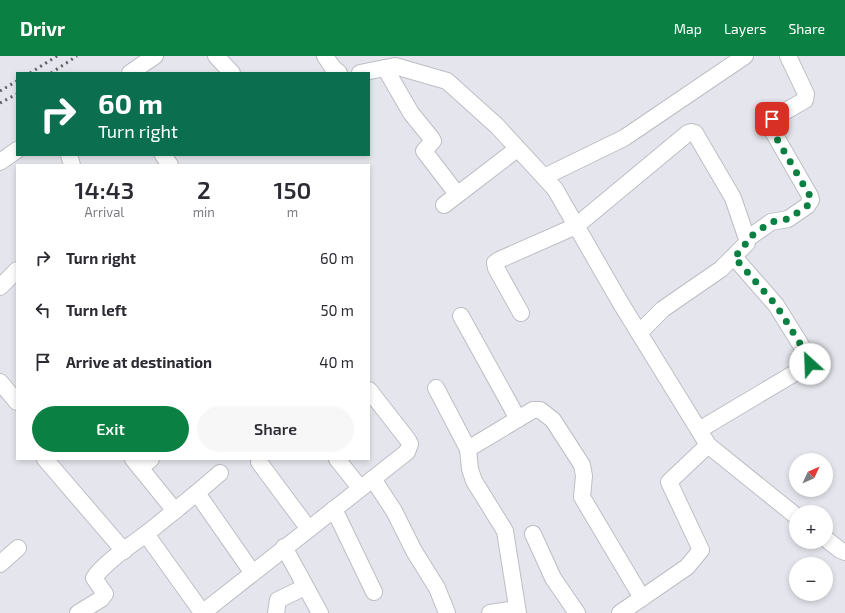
<!DOCTYPE html>
<html lang="en">
<head>
<meta charset="utf-8">
<style>
  :root { --surface:#fff; --page:#f7f7f7; --text:#2b2b33; --muted:#7c7c81; --accent:#0b8043 }
  body { margin:0; font-family:"Exo 2",sans-serif; background:var(--page); color:var(--text); height:100vh; display:flex; flex-direction:column; font-size:15px; white-space:nowrap }
  * { box-sizing:border-box; margin:0 }
  p { font-size:13px; color:var(--muted) }
  .icon { flex:none; width:22px; height:22px; fill:none; stroke:currentColor; stroke-width:2; stroke-linecap:round; stroke-linejoin:round }
  .map { position:relative; flex:1; overflow:hidden }
  .drawer { position:absolute; left:16px; top:108px; width:354px; height:296px; display:flex; flex-direction:column; background:var(--surface); border-radius:0px; box-shadow:0 2px 6px #0003 }
  .drawer>* { flex:none }
  .top-card { position:absolute; left:16px; top:16px; width:354px; height:84px; border-radius:0px; box-shadow:0 2px 6px #0003; background:#0b6e4f; color:#fff; overflow:hidden }
  .needle { width:26px; rotate:46deg }
  .buttons { position:absolute; left:789px; top:397px; display:grid; gap:8px }
  .buttons a { display:grid; place-items:center; width:44px; height:44px; border-radius:50%; background:var(--surface); box-shadow:0 2px 6px #0003; font-size:20px }
  .pin { position:absolute; display:grid; place-items:center; width:34px; height:34px; color:#fff; margin:-17px; border-radius:8px; box-shadow:0 2px 6px #0006 }
  .me { position:absolute; width:44px; margin:-22px; rotate:335deg; stroke-linejoin:round; filter:drop-shadow(0 0 3px #0008) }
  .turn { display:flex; align-items:center; gap:14px; height:84px; padding:0 16px; font-size:18px }
  .turn .icon { width:52px; height:52px; stroke-width:2.5 }
  .turn b { display:block; font-size:28px; line-height:34px }
  .eta { display:flex; justify-content:space-evenly; align-items:center; height:68px; text-align:center }
  .eta b { font-size:24px; font-weight:600; line-height:28px }
  .cta { display:flex; gap:8px; margin-top:auto; padding:8px 16px }
  .cta a { flex:1; height:46px; border-radius:24px; background:var(--accent); color:#fff; font-size:16px; font-weight:600; line-height:46px; text-align:center }
  .cta a+a { background:var(--page); color:var(--text) }
  ul { padding:0; list-style:none }
  li { display:flex; align-items:center; gap:12px; height:52px; padding:0 16px }
  li div { flex:1 }
  li b { display:block; font-size:15px }
  li em { font-style:normal }
  header { display:flex; align-items:center; gap:24px; box-sizing:border-box; height:56px; padding:0 20px; background:var(--accent); color:#fff }
  header strong { font-size:19px }
  nav { display:flex; gap:22px; margin-inline-start:auto; font-size:14px }
  .map>svg:first-child { display:block }
  .lines { fill:none; stroke-linecap:round; stroke-linejoin:round }
  .minor-casing { stroke:#bcbec4; stroke-width:18 }
  .minor { stroke:#fff; stroke-width:16 }
  .rail { stroke:#606165; stroke-width:3; stroke-dasharray:2 4; stroke-linecap:butt }
  .route { stroke:#0b8043; stroke-width:7; stroke-dasharray:0 12.6 }
</style>
</head>
<body>
<header>
<strong>Drivr</strong>
<nav><a>Map</a><a>Layers</a><a>Share</a></nav>
</header>
<div class="map">
<svg width="845" height="557" viewBox="0 0 845 557">
  <rect width="100%" height="100%" fill="#e5e6ed"/>
  <g class="lines">
    <g class="minor-casing">
      <g id="minor">
        <path d="M 216,0 L 232,17"/>
        <path d="M 325,0 L 333,12 L 339,17"/>
        <path d="M 385,12 L 411,57 L 432,83 L 433,85 L 424,95 L 457,138"/>
        <path d="M 130,17 L 155,0"/>
        <path d="M 360,17 L 395,10 L 447,25 L 497,70 L 555,133 L 620,246 L 708,389 L 796,460"/>
        <path d="M 69,99 L 72,109"/>
        <path d="M 163,99 L 170,109"/>
        <path d="M 0,106 L 17,94"/>
        <path d="M 544,121 L 624,82 L 745,0"/>
        <path d="M 444,149 L 517,93"/>
        <path d="M 747,183 L 771,166 L 788,163 L 807,150 L 811,144 L 810,140 L 768,67 L 772,63 L 805,44 L 806,38 L 788,0"/>
        <path d="M 0,231 L 17,214"/>
        <path d="M 521,257 L 496,212 L 495,207 L 499,204 L 576,170 L 688,77 L 691,76 L 695,77 L 733,142 L 747,183 L 747,187 L 721,213 L 663,253 L 639,277"/>
        <path d="M 461,260 L 518,363"/>
        <path d="M 0,326 L 17,346"/>
        <path d="M 436,332 L 468,393 L 470,413 L 474,425 L 505,475 L 518,557"/>
        <path d="M 699,374 L 810,308 L 809,302 L 776,249 L 734,201"/>
        <path d="M 468,393 L 533,354 L 540,354 L 553,364 L 582,409 L 584,420 L 582,441 L 642,542"/>
        <path d="M 45,403 L 124,495"/>
        <path d="M 133,403 L 175,455"/>
        <path d="M 337,403 L 360,432"/>
        <path d="M 259,406 L 308,472"/>
        <path d="M 140,412 L 151,403"/>
        <path d="M 373,423 L 394,455 L 414,495 L 437,532 L 447,557"/>
        <path d="M 197,437 L 252,516"/>
        <path d="M 334,453 L 374,536"/>
        <path d="M 146,478 L 199,552 L 206,554 L 407,396 L 410,388 L 408,384 L 369,334"/>
        <path d="M 533,478 L 553,522 L 577,557"/>
        <path d="M 826,483 L 840,494 L 845,496"/>
        <path d="M 284,491 L 320,557"/>
        <path d="M 0,508 L 18,492"/>
        <path d="M 78,557 L 101,543 L 105,538 L 94,522 C 105,506 130,490 146,478 C 171,458 196,438 220,417"/>
        <path d="M 276,557 L 278,544 L 305,531"/>
        <path d="M 490,557 L 510,554 L 515,557"/>
        <path d="M 620,557 L 687,511 L 701,494 L 669,426 L 708,389"/>
      </g>
    </g>
    <use href="#minor" class="minor"/>
    <g class="rail">
      <path d="M 30,17 L 57,0"/>
      <path d="M 51,17 L 77,0"/>
      <path d="M 0,35 L 17,25"/>
      <path d="M 0,47 L 17,38"/>
    </g>
  </g>
  <g class="lines">
    <path class="route" d="M 772,63 L 768,67 L 770,71 L 810,140 L 811,144 L 807,150 L 788,163 L 771,166 L 747,183 L 744,192 L 734,201 L 776,249 L 809,302 L 810,308"/>
  </g>
</svg>
<div class="buttons">
<a><svg class="needle" viewBox="-14 -14 28 28"><path d="M0-13l5 13h-10z" fill="#e53935"/><path d="M0 13l5-13h-10z" fill="#7c7c81"/></svg></a>
<a>+</a>
<a>−</a>
</div>
<div class="pin" style="left:772px;top:63px;background:#d93025"><svg class="icon" aria-label="arrive" viewBox="0 0 24 24"><path d="M6 21V4h12l-3 4 3 4H6"/></svg></div>
<svg class="me" style="left:810px;top:308px" viewBox="-20 -20 40 40"><circle r="19" fill="#fff"/><path d="M0-13L10 11 0 6-10 11z" fill="#0b8043"/></svg>
<div class="top-card">
<div class="turn"><svg class="icon" aria-label="right" viewBox="0 0 24 24"><path d="M7 20v-9h11M14 6l5 5-5 5"/></svg><div><b>60 m</b>Turn right</div></div>
</div>
<section class="drawer">
<div class="eta">
<div><b>14:43</b><p>Arrival</p></div>
<div><b>2</b><p>min</p></div>
<div><b>150</b><p>m</p></div>
</div>
<ul>
<li><svg class="icon" aria-label="right" viewBox="0 0 24 24"><path d="M7 20v-9h11M14 6l5 5-5 5"/></svg><div><b>Turn right</b></div><em>60 m</em></li>
<li><svg class="icon" aria-label="left" viewBox="0 0 24 24"><path d="M17 20v-9H6M10 6l-5 5 5 5"/></svg><div><b>Turn left</b></div><em>50 m</em></li>
<li><svg class="icon" aria-label="arrive" viewBox="0 0 24 24"><path d="M6 21V4h12l-3 4 3 4H6"/></svg><div><b>Arrive at destination</b></div><em>40 m</em></li>
</ul>
<div class="cta"><a>Exit</a><a>Share</a></div>
</section>
</div>
</body>
</html>
